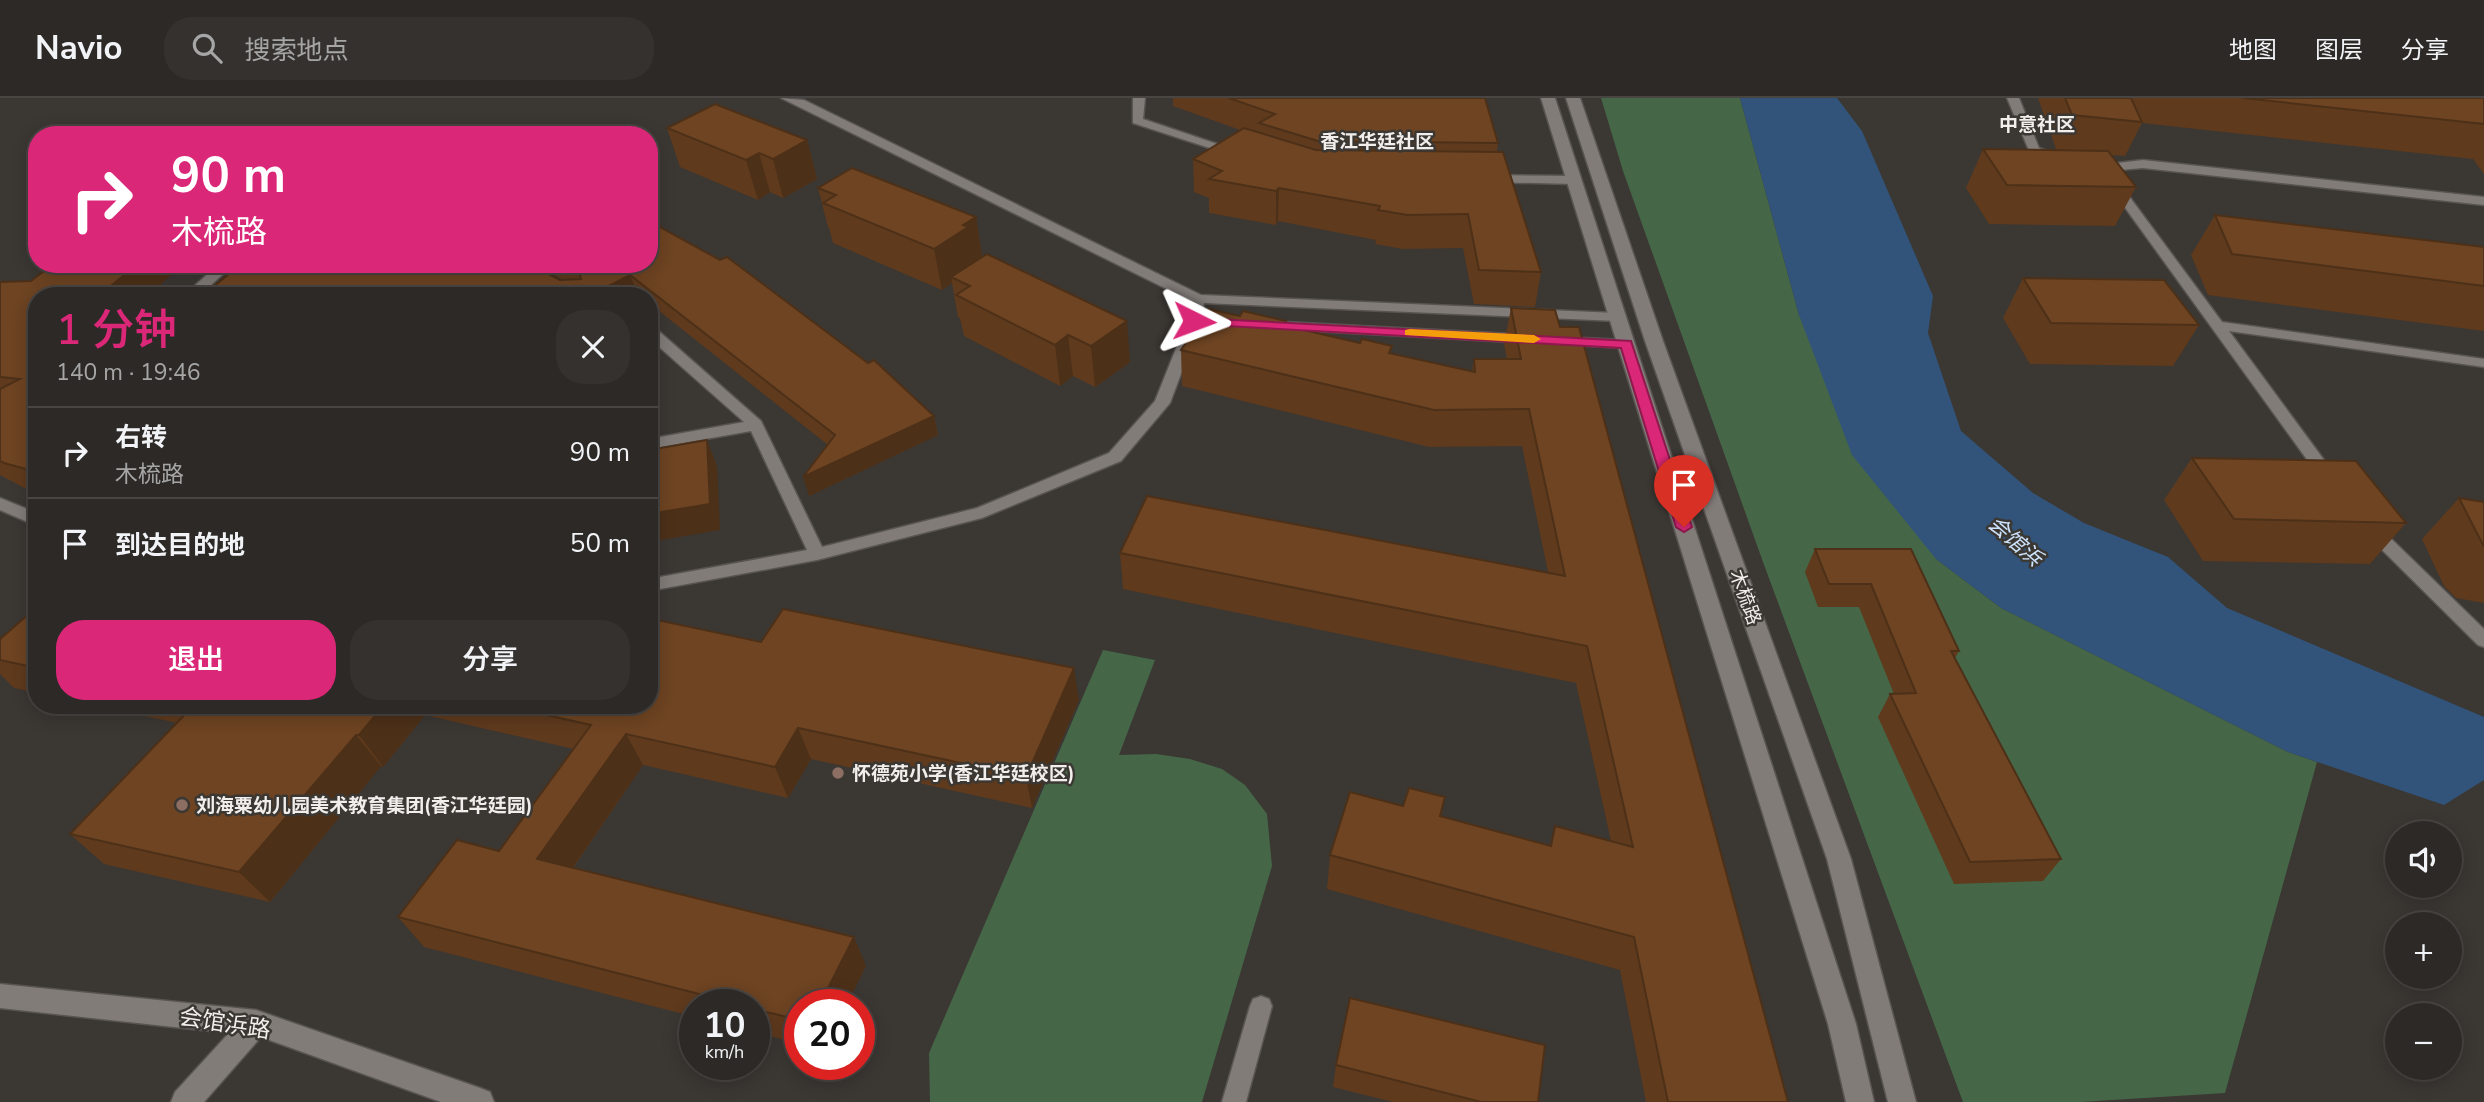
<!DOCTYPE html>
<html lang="zh">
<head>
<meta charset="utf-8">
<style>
  :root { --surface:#2c2926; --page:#34312e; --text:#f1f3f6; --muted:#a6a6a7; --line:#484543; --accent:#db2777 }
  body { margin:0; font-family:"Nunito Sans","Noto Sans SC",sans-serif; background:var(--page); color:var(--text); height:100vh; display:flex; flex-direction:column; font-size:26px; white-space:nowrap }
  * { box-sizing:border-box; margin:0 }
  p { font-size:23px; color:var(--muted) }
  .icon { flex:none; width:38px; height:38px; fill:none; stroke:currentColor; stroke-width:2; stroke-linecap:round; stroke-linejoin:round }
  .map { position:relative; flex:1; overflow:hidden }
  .sheet { position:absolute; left:28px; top:189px; width:630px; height:427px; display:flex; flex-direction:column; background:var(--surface); border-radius:28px; box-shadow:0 4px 18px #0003,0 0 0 2px var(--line) }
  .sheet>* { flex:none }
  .banner { position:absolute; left:28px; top:28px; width:630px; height:147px; border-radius:28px; box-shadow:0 4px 18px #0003,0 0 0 2px var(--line); background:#db2777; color:#fff; overflow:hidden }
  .fabs { position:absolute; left:2385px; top:723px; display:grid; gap:14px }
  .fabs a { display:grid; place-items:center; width:77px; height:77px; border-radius:50%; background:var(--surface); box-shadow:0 4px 18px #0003,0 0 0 2px var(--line); font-size:35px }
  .speed { position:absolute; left:679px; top:891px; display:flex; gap:14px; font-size:35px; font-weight:700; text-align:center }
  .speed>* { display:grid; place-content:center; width:91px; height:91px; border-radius:50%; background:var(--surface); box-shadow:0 4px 18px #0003,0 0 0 2px var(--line); line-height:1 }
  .speed small { font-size:18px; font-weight:400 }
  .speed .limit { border:10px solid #d22; background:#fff; color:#111 }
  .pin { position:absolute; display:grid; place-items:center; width:60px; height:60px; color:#fff; margin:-72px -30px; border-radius:50% 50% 50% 0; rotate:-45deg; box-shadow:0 0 7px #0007 }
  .pin .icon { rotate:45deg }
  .me { position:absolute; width:77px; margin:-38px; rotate:93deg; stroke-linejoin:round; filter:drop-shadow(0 0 5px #0008) }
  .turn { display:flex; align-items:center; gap:24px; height:147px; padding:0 28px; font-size:32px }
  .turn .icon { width:91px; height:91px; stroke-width:2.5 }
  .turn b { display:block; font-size:49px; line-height:60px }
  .round { display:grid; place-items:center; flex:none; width:74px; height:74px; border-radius:28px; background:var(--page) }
  .overview { display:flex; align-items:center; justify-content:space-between; height:119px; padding:0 28px }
  h1 { font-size:42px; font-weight:600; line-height:52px; color:var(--accent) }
  .primary-button { display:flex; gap:14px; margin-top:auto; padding:14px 28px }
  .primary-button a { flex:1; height:80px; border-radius:28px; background:var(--accent); color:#fff; font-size:28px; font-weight:600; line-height:80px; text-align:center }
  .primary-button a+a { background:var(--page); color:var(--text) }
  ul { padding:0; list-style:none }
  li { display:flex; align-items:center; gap:21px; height:91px; padding:0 28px; border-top:2px solid var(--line) }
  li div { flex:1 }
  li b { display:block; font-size:26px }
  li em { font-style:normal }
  header { display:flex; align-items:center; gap:42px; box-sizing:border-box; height:98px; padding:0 35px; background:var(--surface); border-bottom:2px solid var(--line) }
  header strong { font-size:33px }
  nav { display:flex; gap:38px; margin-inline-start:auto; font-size:24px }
  .search { width:490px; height:63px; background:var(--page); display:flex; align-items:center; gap:18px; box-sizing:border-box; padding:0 24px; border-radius:28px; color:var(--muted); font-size:26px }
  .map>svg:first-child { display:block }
  .green { fill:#456747 }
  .water { fill:#32547a }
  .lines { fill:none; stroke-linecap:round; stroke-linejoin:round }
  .service-casing { stroke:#585451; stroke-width:3 }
  .minor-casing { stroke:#585451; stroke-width:3 }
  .tertiary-casing { stroke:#585451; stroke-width:3 }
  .service { fill:#827c79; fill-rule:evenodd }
  .minor { fill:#827c79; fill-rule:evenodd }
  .tertiary { fill:#827c79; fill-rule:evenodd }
  .wall { fill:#5f3a1d }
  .shaded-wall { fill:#4d3018 }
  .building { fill:#6e4422; stroke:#4d3018; stroke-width:2 }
  .route { fill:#db2777; stroke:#8e194d; stroke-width:2 }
  .slow { fill:#f59e0b }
  .education-dot { fill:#8d6e63; stroke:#3b3733; stroke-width:2.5 }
  .labels { text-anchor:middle; stroke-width:5; stroke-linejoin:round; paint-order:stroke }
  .far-quarter-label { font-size:19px; font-weight:bold; fill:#f1eeec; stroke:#3b3733 }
  .street-label { font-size:19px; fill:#f1eeec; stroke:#3b3733 }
  .poi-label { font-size:19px; font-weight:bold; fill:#f1eeec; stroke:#3b3733; text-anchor:start }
  .water-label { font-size:21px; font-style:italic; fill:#cee4fd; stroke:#3b3733 }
  .near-street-label { font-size:23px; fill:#f1eeec; stroke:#3b3733 }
</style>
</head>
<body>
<header>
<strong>Navio</strong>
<div class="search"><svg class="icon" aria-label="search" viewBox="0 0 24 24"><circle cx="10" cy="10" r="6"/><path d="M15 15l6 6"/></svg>搜索地点</div>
<nav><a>地图</a><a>图层</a><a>分享</a></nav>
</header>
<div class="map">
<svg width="2484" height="1004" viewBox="0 0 2484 1004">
  <rect width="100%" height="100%" fill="#3b3733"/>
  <g class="green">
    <path d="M 1601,0 L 1740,0 L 1799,217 L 1936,461 L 2001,510 L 2288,654 L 2317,664 L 2225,995 L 2080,1004 L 1963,1004 L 1763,464 L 1623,73 Z"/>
    <path d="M 1103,552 L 1155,562 L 1119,657 L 1156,656 L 1190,661 L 1222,671 L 1245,687 L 1267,716 L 1272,768 L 1202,1004 L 930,1004 L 929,955 Z"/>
  </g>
  <path class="water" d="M 1740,0 L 1837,0 L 1862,33 L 1933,198 L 1928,235 L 1961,333 L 2033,395 L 2084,425 L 2168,459 L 2227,510 L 2484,619 L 2484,682 L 2444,707 L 2288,654 L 2001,510 L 1936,461 L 1852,357 L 1799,217 Z"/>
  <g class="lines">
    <g class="service-casing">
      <g id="service">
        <path d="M 781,0 L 804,2 L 1201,197 L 1617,215 L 1624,219 L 1617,223 L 1204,205 L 1201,223 L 1170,305 L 1121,363 L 982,420 L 817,462 L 649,493 L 649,481 L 807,452 L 751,333 L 649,351 L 649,341 L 744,324 L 649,240 L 649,228 L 654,229 L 761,323 L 822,449 L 977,410 L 1109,355 L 1155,303 L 1187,223 L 1191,203 Z"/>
        <path d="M 1133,0 L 1145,0 L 1143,21 L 1244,55 L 1234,58 L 1133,25 Z"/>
        <path d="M 2007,0 L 2019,0 L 2039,50 L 2061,58 L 2061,64 L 2053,64 L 2030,55 Z"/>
        <path d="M 2143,62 L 2484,99 L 2484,107 L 2143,70 L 2119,72 L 2120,86 L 2222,224 L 2484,261 L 2484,269 L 2229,233 L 2338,381 L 2336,385 L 2324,385 L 2108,86 L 2109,66 Z"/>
        <path d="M 1490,77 L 1574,78 L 1580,82 L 1574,86 L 1486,84 L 1484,81 Z"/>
        <path d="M 219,166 L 234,166 L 199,198 L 183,198 Z"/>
        <path d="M 1264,223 L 1529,237 L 1536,241 L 1529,245 L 1259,230 L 1257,227 Z"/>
        <path d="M 1561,239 L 1626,242 L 1633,246 L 1626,250 L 1556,246 L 1554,243 Z"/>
        <path d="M 0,400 L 37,415 L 37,428 L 0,412 Z"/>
        <path d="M 2370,424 L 2376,426 L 2484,531 L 2484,549 L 2478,547 L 2364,434 L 2362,430 Z"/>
        <path d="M 1261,898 L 1269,901 L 1272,908 L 1246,1004 L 1222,1004 L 1250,908 L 1253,901 Z"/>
      </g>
    </g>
    <g class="minor-casing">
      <path id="minor" d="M 0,886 L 256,912 L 480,990 L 490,994 L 494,1004 L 441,1004 L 261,939 L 204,1004 L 171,1004 L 175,994 L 229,935 L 0,910 Z"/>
    </g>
    <g class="tertiary-casing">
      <g id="tertiary">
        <path d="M 1541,0 L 1555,0 L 1856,926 L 1874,1004 L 1846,1004 L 1828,926 Z"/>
        <path d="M 1566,0 L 1580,0 L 1663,243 L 1851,761 L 1916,1004 L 1888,1004 L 1827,761 L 1645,243 Z"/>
      </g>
    </g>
    <use href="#service" class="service"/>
    <use href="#minor" class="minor"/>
    <use href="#tertiary" class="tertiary"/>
  </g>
  <g class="wall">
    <path d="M 1173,0 L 1485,0 L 1498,45 L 1497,54 L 1541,174 L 1535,209 L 1474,206 L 1463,150 L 1403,151 L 1375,146 L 1376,142 L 1278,123 L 1276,127 L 1209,115 L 1209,100 L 1194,94 L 1193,61 L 1240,32 L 1173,8 Z"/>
    <path d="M 2038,0 L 2484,0 L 2484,76 L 2473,61 L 2142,25 L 2125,58 L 2111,57 L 2136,89 L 2115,128 L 1989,126 L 1966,90 L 1983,51 L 2072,53 L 2056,51 Z"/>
    <path d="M 667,30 L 807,42 L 817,81 L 783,100 L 770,94 L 758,102 L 680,69 Z"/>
    <path d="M 818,90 L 976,119 L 982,159 L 974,164 L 1130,264 L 1095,289 L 1073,278 L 1060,288 L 964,238 L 960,220 L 958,219 L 952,185 L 942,192 L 833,145 L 829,130 L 828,129 Z"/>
    <path d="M 2215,117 L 2484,149 L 2484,233 L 2208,197 L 2191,157 Z"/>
    <path d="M 53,166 L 184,166 L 147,198 L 37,198 L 37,394 L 28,392 L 0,377 L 0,184 L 31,183 Z"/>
    <path d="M 529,166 L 649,166 L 934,318 L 938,337 L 809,398 L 828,347 L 649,205 L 649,198 L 640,198 L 638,196 L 634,198 L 202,198 L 562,181 L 534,167 Z"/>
    <path d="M 2023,180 L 2199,227 L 2173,268 L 2030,266 L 2003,220 Z"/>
    <path d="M 1511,210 L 1788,1004 L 1646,1004 L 1620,872 L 1327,791 L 1330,757 L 1403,708 L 1445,699 L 1441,719 L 1550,747 L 1555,728 L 1611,743 L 1576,585 L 1123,491 L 1120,455 L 1548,474 L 1522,348 L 1429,349 L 1182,288 L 1181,252 L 1286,228 L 1360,245 L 1392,248 L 1391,255 L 1472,273 L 1474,261 L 1507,261 L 1504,246 Z"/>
    <path d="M 2192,360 L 2406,425 L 2370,466 L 2203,463 L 2164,402 Z"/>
    <path d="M 2459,400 L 2484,404 L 2484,505 L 2456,500 L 2444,488 L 2422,441 Z"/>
    <path d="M 1815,451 L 1911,451 L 1959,553 L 1955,560 L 2061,761 L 2043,783 L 1954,786 L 1878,619 L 1890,596 L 1894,596 L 1859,509 L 1818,509 L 1805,474 Z"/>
    <path d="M 37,509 L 37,595 L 14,590 L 0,576 L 0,541 Z"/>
    <path d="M 761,544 L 1079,602 L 1032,710 L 811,661 L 788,700 L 643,667 L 573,770 L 866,868 L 800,906 L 800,946 L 754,934 L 754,906 L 695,906 L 695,919 L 424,849 L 398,819 L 499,753 L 574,651 L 425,617 L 383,669 L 381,668 L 270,804 L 104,766 L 70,736 L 177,625 L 95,607 L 649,607 Z"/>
    <path d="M 1336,967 L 1538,1004 L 1393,1004 L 1333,989 Z"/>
  </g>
  <g class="shaded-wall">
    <path d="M 807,42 L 817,81 L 783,100 L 773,61 Z"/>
    <path d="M 759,55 L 770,94 L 758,102 L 746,62 Z"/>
    <path d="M 1279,90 L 1278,123 L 1276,127 L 1276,93 Z"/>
    <path d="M 976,119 L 982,159 L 951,179 L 952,185 L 942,192 L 934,151 L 963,127 Z"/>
    <path d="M 137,166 L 184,166 L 147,198 L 99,198 Z"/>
    <path d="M 630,177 L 638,196 L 634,198 L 590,198 Z"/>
    <path d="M 1127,223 L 1130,264 L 1095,289 L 1091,248 Z"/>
    <path d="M 1068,237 L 1073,278 L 1060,288 L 1055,247 Z"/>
    <path d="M 37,269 L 37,286 L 29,276 Z"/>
    <path d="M 649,272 L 655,285 L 649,288 Z"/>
    <path d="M 934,318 L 938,337 L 809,398 L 803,379 Z"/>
    <path d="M 707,342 L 717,368 L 720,432 L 649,444 L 649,416 Z"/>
    <path d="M 1074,570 L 1079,602 L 1032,710 L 1026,679 Z"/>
    <path d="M 384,607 L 418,607 L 425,617 L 383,669 L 359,637 Z"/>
    <path d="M 798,630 L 811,661 L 788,700 L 775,669 Z"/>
    <path d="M 626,636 L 643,667 L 558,791 L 537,761 Z"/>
    <path d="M 356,637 L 381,668 L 270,804 L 239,774 Z"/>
    <path d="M 854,839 L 866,868 L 847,906 L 820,906 Z"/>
  </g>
  <g class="building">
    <path d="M 1229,0 L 1485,0 L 1498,45 L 1318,43 L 1259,25 L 1275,16 Z"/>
    <path d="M 2065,0 L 2131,0 L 2142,24 L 2072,17 Z"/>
    <path d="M 2243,0 L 2484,0 L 2484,26 Z"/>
    <path d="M 715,6 L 807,42 L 773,61 L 759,55 L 746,62 L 667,30 Z"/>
    <path d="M 1244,30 L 1316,52 L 1503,54 L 1541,174 L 1479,172 L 1468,116 L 1407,117 L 1378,112 L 1380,108 L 1279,90 L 1276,93 L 1209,81 L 1222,73 L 1193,61 Z"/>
    <path d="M 201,34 L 227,37 L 198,37 Z"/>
    <path d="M 1983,51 L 2108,53 L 2136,89 L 2007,87 Z"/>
    <path d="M 852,70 L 976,119 L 963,127 L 968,129 L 934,151 L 823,105 L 836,97 L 818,90 Z"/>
    <path d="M 2215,117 L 2484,149 L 2484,188 L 2232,156 Z"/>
    <path d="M 649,123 L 720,162 L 727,159 L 868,265 L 874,262 L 934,318 L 803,379 L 835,337 L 630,177 L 590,198 L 202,198 L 241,166 L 529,166 L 560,182 L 581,181 L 580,177 L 560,166 L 649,166 Z"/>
    <path d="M 987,156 L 1127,223 L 1091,248 L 1068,237 L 1055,247 L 956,197 L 970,188 L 951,179 Z"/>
    <path d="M 53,166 L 137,166 L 99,198 L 37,198 L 37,269 L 29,276 L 37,280 L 37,374 L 4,365 L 0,363 L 0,291 L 20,281 L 0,279 L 0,184 L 31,183 Z"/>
    <path d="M 2023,180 L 2164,182 L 2199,227 L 2051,225 Z"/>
    <path d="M 1511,210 L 1555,212 L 1560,229 L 1579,229 L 1788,1004 L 1668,1004 L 1634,839 L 1330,757 L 1350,694 L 1403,708 L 1409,690 L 1445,699 L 1440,718 L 1551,748 L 1555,728 L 1633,749 L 1587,548 L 1120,455 L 1147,398 L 1565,478 L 1529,311 L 1434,312 L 1181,252 L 1209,211 L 1240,218 L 1243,213 L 1286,223 L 1283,227 L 1360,245 L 1362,241 L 1392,248 L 1389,255 L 1475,274 L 1474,261 L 1521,261 Z"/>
    <path d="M 707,342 L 710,406 L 649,416 L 649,352 Z"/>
    <path d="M 2192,360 L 2356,363 L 2406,425 L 2234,421 Z"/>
    <path d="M 2459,400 L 2484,404 L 2484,448 L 2483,447 Z"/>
    <path d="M 1815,451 L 1911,451 L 1959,553 L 1951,553 L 2061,761 L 1970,764 L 1890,596 L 1916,595 L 1871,486 L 1829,486 Z"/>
    <path d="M 37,509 L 37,570 L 0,562 L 0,541 Z"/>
    <path d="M 783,511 L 1074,570 L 1026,679 L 798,630 L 775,669 L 626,636 L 537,761 L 854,839 L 820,906 L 800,906 L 800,922 L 754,911 L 754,906 L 738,906 L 398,819 L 457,742 L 499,753 L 591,627 L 501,607 L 649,607 L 649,533 L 657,522 L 761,544 Z"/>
    <path d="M 194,607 L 384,607 L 359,637 L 356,637 L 239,774 L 70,736 Z"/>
    <path d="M 1350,900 L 1545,947 L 1538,1004 L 1481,1004 L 1336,967 Z"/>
  </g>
  <path class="route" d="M 1194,220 L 1631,243 L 1692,429 L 1684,434 L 1676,429 L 1621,250 L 1189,226 L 1189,221 Z"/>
  <path class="slow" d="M 1410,231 L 1534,237 L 1541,241 L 1534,245 L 1405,237 L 1405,232 Z"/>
  <g class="education-dot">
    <circle cx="838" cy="675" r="7"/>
    <circle cx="182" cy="707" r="7"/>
  </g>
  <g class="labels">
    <g class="far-quarter-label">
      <text x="2037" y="33">中意社区</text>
      <text x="1377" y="50">香江华廷社区</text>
    </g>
    <g class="street-label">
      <text transform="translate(1746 499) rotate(70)" y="7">木梳路</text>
    </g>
    <g class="poi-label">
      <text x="852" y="682">怀德苑小学(香江华廷校区)</text>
      <text x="196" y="714">刘海粟幼儿园美术教育集团(香江华廷园)</text>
    </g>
    <g class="water-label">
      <text transform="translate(2015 443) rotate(41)" y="7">会馆浜</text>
    </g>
    <g class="near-street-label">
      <text transform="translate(225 925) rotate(9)" y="8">会馆浜路</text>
    </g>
  </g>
</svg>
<div class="fabs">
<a><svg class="icon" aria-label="sound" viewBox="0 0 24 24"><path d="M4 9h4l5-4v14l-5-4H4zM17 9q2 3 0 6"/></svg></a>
<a>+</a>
<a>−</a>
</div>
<div class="speed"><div>10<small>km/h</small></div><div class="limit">20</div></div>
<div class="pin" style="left:1684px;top:429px;background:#d93025"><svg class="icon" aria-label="arrive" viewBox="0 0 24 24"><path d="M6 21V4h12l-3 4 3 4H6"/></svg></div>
<svg class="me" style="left:1194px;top:223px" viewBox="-20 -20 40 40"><path d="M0-17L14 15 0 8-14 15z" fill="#db2777" stroke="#fff" stroke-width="4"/></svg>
<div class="banner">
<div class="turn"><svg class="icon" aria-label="right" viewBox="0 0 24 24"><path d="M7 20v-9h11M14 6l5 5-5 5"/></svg><div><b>90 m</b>木梳路</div></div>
</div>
<section class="sheet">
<div class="overview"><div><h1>1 分钟</h1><p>140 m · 19:46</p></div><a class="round"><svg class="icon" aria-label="close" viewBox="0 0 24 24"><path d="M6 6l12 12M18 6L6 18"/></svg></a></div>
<ul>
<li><svg class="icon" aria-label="right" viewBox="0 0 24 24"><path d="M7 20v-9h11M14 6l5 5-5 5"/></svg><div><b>右转</b><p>木梳路</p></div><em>90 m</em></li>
<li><svg class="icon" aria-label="arrive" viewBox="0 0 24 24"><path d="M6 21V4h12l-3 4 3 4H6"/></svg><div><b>到达目的地</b></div><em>50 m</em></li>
</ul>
<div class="primary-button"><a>退出</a><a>分享</a></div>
</section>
</div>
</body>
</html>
